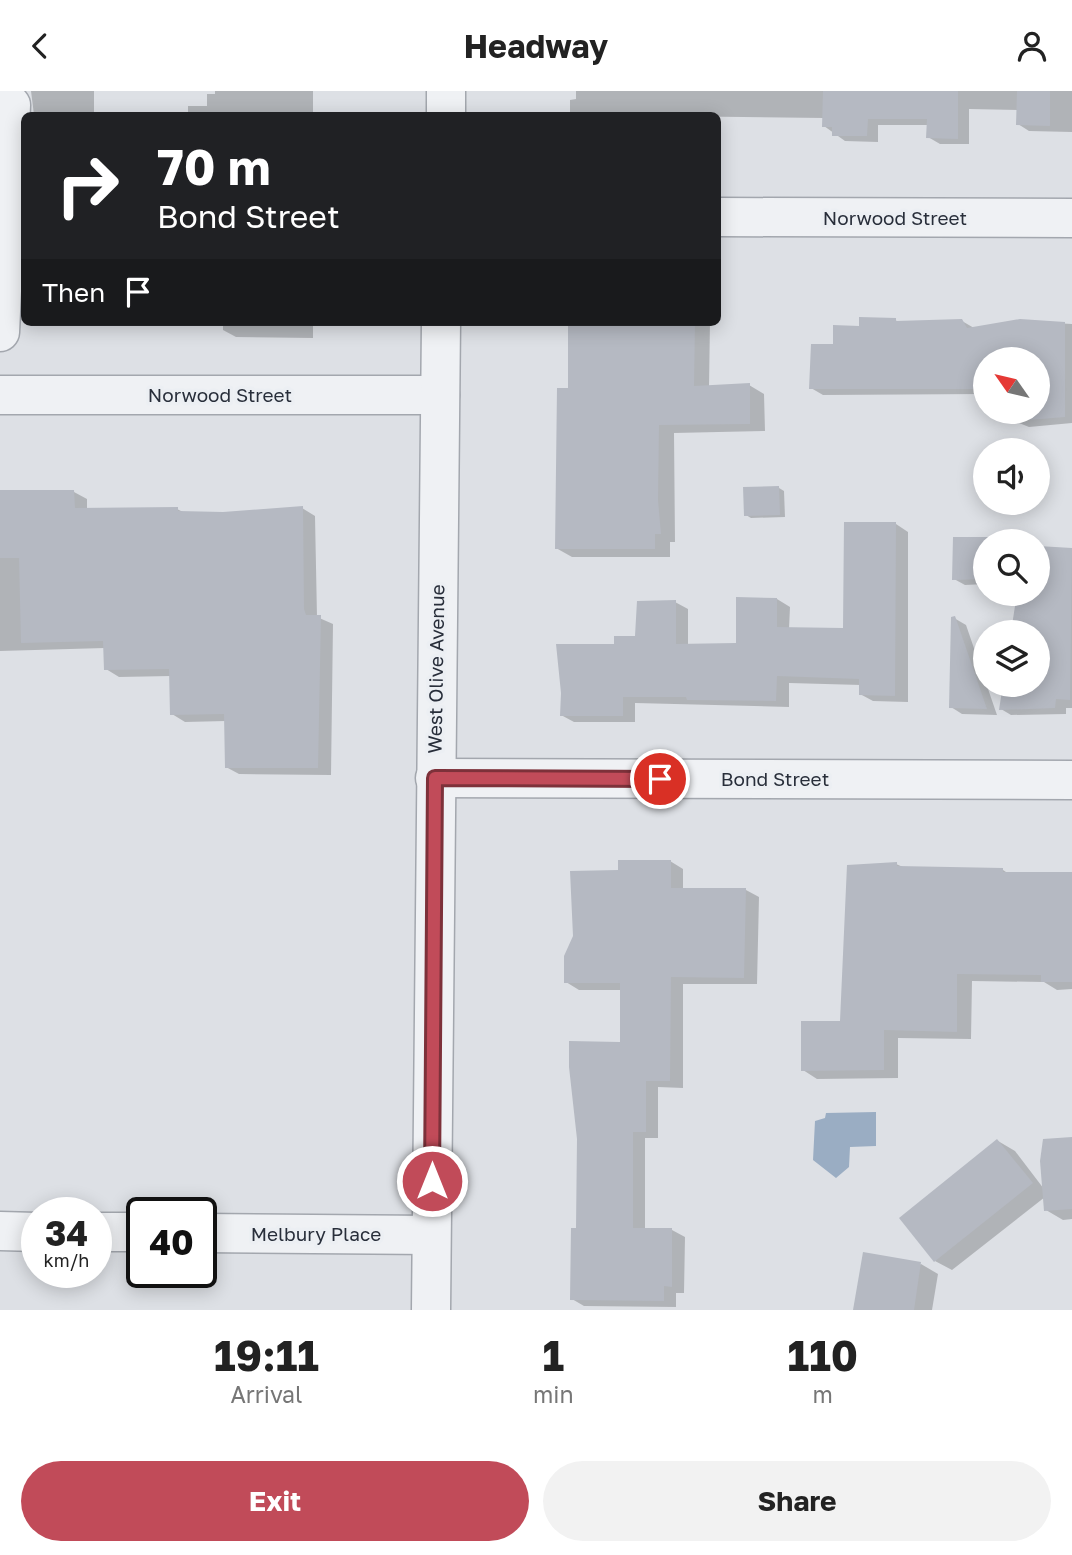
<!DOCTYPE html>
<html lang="en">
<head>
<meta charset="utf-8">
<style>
  :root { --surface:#fff; --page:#f2f2f2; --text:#222; --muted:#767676; --accent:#c14b59 }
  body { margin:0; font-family:"Golos Text",sans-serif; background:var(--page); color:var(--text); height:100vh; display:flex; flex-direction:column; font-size:26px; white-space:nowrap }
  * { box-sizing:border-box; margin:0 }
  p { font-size:23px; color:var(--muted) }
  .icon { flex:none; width:38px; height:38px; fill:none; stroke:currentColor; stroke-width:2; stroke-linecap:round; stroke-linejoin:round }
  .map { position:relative; height:1219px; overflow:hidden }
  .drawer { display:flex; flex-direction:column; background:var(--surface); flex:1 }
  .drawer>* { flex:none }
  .hud { position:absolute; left:21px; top:21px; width:700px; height:214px; border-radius:10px; box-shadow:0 4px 18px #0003; background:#202124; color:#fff; overflow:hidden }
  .needle { width:46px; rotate:304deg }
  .tools { position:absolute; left:973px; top:256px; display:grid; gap:14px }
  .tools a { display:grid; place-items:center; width:77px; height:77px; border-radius:50%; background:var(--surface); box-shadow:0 4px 18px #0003; font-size:35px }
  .speed { position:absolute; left:21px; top:1106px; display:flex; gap:14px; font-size:35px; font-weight:700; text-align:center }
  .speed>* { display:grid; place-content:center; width:91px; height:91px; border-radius:50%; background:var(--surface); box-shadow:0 4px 18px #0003; line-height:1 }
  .speed small { font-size:18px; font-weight:400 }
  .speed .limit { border:4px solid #111; border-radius:10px; background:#fff; color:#111 }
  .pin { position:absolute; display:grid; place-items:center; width:60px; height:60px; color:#fff; margin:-30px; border:4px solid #fff; border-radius:50%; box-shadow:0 2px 7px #0007 }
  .me { position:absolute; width:77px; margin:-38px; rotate:0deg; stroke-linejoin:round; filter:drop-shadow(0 0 5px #0008) }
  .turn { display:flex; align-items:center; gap:24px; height:147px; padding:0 21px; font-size:32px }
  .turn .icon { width:91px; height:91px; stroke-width:2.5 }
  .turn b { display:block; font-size:49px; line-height:60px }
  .then { display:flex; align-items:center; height:66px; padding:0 21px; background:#0003; gap:14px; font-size:26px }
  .eta { display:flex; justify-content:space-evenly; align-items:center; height:119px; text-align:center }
  .eta b { font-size:42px; font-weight:700; line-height:49px }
  .action { display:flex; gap:14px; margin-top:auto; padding:14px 21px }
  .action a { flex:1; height:80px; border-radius:42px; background:var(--accent); color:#fff; font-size:28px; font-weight:700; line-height:80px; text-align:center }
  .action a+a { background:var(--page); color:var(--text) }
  header { display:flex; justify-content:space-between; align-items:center; height:91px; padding:0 21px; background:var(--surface); font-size:32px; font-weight:700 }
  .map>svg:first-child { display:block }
  .water { fill:#9aadc3 }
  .shadow { fill:#0003 }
  .building { fill:#b5b9c2 }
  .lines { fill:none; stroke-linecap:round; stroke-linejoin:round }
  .minor-casing { stroke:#a3a7ae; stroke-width:41 }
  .minor { stroke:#eff1f4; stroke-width:38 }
  .route-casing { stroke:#7d313a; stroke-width:18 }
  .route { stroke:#c14b59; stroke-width:12 }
  .labels { text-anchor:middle; stroke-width:7; stroke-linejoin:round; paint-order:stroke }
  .street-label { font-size:19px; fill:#282e3a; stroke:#eceff3 }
</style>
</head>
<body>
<header><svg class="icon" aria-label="back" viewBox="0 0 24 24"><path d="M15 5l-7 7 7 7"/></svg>Headway<svg class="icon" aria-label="person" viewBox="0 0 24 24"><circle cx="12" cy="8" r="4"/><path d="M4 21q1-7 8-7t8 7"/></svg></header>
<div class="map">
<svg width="1072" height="1219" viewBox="0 0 1072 1219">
  <rect width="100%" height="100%" fill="#dde0e5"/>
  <path class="water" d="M 876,1021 L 876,1055 L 850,1056 L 849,1076 L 836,1087 L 813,1069 L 815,1030 L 825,1027 L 826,1022 Z"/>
  <g class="shadow">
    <path d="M 31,0 L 94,0 L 94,24 L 34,24 Z"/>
    <path d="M 215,0 L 313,0 L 313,24 L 188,24 L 188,15 L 207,15 L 207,3 L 215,3 Z"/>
    <path d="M 576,0 L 1072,0 L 1072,41 L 1029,40 L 1018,33 L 1018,19 L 969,18 L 969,53 L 940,53 L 928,46 L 928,34 L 878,34 L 878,51 L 845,50 L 824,35 L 824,27 L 570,24 L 570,9 L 576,8 Z"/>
    <path d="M 895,229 L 901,232 L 962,230 L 974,237 L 1020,230 L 1072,233 L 1072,332 L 1029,336 L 1002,325 L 1038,320 L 1038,268 L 985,268 L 985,303 L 823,304 L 811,297 L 835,255 L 860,236 Z"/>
    <path d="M 223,231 L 313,231 L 313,247 L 236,246 L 223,239 Z"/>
    <path d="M 570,231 L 710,231 L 709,296 L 749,294 L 764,303 L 765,340 L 674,342 L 675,451 L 670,451 L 670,466 L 572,466 L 556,457 L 570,298 Z"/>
    <path d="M 779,397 L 784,400 L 785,426 L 751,427 L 746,424 Z"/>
    <path d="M 74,401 L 87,408 L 87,419 L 177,418 L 185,422 L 223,422 L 302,417 L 315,425 L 317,526 L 333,533 L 331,684 L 239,683 L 226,676 L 226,630 L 185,631 L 172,623 L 171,585 L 119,586 L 106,578 L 105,557 L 0,560 L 0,410 Z"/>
    <path d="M 896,433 L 908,441 L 908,611 L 873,610 L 860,603 L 861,594 L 789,592 L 789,616 L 635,612 L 635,631 L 574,631 L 561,624 L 616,555 L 637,547 L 675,511 L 688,518 L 688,555 L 738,554 L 777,508 L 790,516 L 789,538 L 845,539 Z"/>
    <path d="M 955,448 L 990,450 L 985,450 L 985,493 L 965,494 L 954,488 Z"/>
    <path d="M 1038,457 L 1072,459 L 1072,617 L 1066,617 L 1066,623 L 1011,624 L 1001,618 L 1038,593 Z"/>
    <path d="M 954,527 L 966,534 L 997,624 L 962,623 L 951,616 Z"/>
    <path d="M 670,770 L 683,778 L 683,798 L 746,799 L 759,806 L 757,893 L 683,893 L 683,997 L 658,996 L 658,1047 L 645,1047 L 645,1139 L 672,1139 L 685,1146 L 684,1202 L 676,1202 L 676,1216 L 584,1215 L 572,1208 L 578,1139 L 622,952 L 622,899 L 579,899 L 566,891 L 619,781 Z"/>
    <path d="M 896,773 L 903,776 L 1003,779 L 1009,783 L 1072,783 L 1072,898 L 1057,899 L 1044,891 L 972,890 L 971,948 L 898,947 L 898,987 L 817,988 L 803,979 L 842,932 Z"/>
    <path d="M 998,1050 L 1015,1060 L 1044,1098 L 1072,1050 L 1072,1128 L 1063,1129 L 1046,1119 L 1045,1106 L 952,1179 L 935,1170 Z"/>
    <path d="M 921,1173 L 938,1183 L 932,1219 L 855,1219 Z"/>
  </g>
  <g class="building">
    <path d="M 823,0 L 958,0 L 958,48 L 926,47 L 927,28 L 868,28 L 867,45 L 832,45 L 832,36 L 822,36 Z"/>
    <path d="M 1017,0 L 1050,0 L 1050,35 L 1016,34 Z"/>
    <path d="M 859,226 L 896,227 L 896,230 L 962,228 L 967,237 L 1020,228 L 1065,231 L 1065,326 L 1016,330 L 1001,326 L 1000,320 L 1038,320 L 1038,268 L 985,268 L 985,298 L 809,298 L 811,253 L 833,253 L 833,234 L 859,235 Z"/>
    <path d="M 568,231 L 695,231 L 694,295 L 750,292 L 750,333 L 659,334 L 658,409 L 661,443 L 655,443 L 655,458 L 555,458 L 557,297 L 568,297 Z"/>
    <path d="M 779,395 L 780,424 L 744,425 L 743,396 Z"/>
    <path d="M 0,399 L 74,399 L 75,417 L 178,416 L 178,420 L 223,421 L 303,415 L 304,518 L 306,524 L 321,524 L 318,677 L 225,677 L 224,623 L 170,624 L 169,578 L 104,579 L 103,550 L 21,552 L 19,467 L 0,467 Z"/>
    <path d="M 844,431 L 896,431 L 895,605 L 859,604 L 859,588 L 777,585 L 776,610 L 687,609 L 686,606 L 623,606 L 623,625 L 560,625 L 561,602 L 556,553 L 614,553 L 614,545 L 635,545 L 637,510 L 676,509 L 676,553 L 736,552 L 736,506 L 777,507 L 777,536 L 843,537 Z"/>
    <path d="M 953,446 L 988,446 L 988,450 L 985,450 L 985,488 L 952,489 Z"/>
    <path d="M 1038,455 L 1072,457 L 1070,609 L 1056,608 L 1055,617 L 999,619 L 1003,593 L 1038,593 L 1038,541 L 1011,541 L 1017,502 L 1038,502 Z"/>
    <path d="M 955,525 L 987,618 L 949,617 L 951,526 Z"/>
    <path d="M 618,769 L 671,769 L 671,797 L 746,797 L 744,887 L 671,886 L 670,990 L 646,990 L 646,1041 L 633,1041 L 633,1137 L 672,1137 L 672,1196 L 664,1195 L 664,1210 L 570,1209 L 571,1137 L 576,1137 L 577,1048 L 569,976 L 569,950 L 620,951 L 620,892 L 564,892 L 564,865 L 573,845 L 570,780 L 618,779 Z"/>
    <path d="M 897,771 L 897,775 L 1003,777 L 1003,781 L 1072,781 L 1072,891 L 1041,891 L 1041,884 L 957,883 L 957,941 L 884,939 L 884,979 L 801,980 L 801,930 L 840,930 L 847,774 Z"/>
    <path d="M 1072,1046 L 1072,1118 L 1044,1120 L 1040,1070 L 1043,1048 Z"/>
    <path d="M 997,1048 L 1033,1092 L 934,1171 L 899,1127 Z"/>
    <path d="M 863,1161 L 921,1171 L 914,1219 L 853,1219 Z"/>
  </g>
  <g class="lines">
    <g class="minor-casing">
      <g id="minor">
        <path d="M 446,24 L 446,0"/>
        <path d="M 718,126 L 1072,127"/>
        <path d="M 0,241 L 11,14"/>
        <path d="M 0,304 L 440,304"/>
        <path d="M 435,687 L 1072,689"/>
        <path d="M 0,1140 L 37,1141"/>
        <path d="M 96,1141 L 142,1141"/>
        <path d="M 201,1142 L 431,1144"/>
        <path d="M 431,1219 L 441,231"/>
      </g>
    </g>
    <use href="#minor" class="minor"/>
  </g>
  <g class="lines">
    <g class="route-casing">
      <path id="route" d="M 432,1090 L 435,687 L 660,688"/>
    </g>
    <use href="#route" class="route"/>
  </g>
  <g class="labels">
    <g class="street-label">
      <text x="895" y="134">Norwood Street</text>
      <text x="220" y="311">Norwood Street</text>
      <text transform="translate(436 578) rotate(-89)" y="7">West Olive Avenue</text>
      <text x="775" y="695">Bond Street</text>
      <text x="316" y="1150">Melbury Place</text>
    </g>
  </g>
</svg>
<div class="tools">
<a><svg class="needle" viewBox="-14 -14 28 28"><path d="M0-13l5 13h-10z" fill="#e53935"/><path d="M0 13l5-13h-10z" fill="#767676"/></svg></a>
<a><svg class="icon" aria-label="sound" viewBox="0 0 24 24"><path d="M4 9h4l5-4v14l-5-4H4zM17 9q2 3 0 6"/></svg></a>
<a><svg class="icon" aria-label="search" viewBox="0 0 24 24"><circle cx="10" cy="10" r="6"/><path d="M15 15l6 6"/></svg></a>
<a><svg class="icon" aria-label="layers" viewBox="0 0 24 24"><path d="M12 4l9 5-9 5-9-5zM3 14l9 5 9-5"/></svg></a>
</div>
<div class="speed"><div>34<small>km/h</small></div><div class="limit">40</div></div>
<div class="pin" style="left:660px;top:688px;background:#d93025"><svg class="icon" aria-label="arrive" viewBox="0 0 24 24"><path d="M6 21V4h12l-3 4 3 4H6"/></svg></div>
<svg class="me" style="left:432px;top:1090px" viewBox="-20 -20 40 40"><circle r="17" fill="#c14b59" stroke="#fff" stroke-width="3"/><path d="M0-11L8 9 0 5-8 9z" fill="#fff"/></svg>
<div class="hud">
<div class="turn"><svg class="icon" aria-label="right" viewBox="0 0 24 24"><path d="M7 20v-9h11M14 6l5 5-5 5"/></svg><div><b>70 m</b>Bond Street</div></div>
<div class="then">Then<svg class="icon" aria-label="arrive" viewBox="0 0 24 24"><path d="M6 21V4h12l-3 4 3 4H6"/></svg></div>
</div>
</div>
<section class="drawer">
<div class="eta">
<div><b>19:11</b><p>Arrival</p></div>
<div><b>1</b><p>min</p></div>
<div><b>110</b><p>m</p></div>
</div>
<div class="action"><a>Exit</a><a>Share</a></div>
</section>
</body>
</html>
